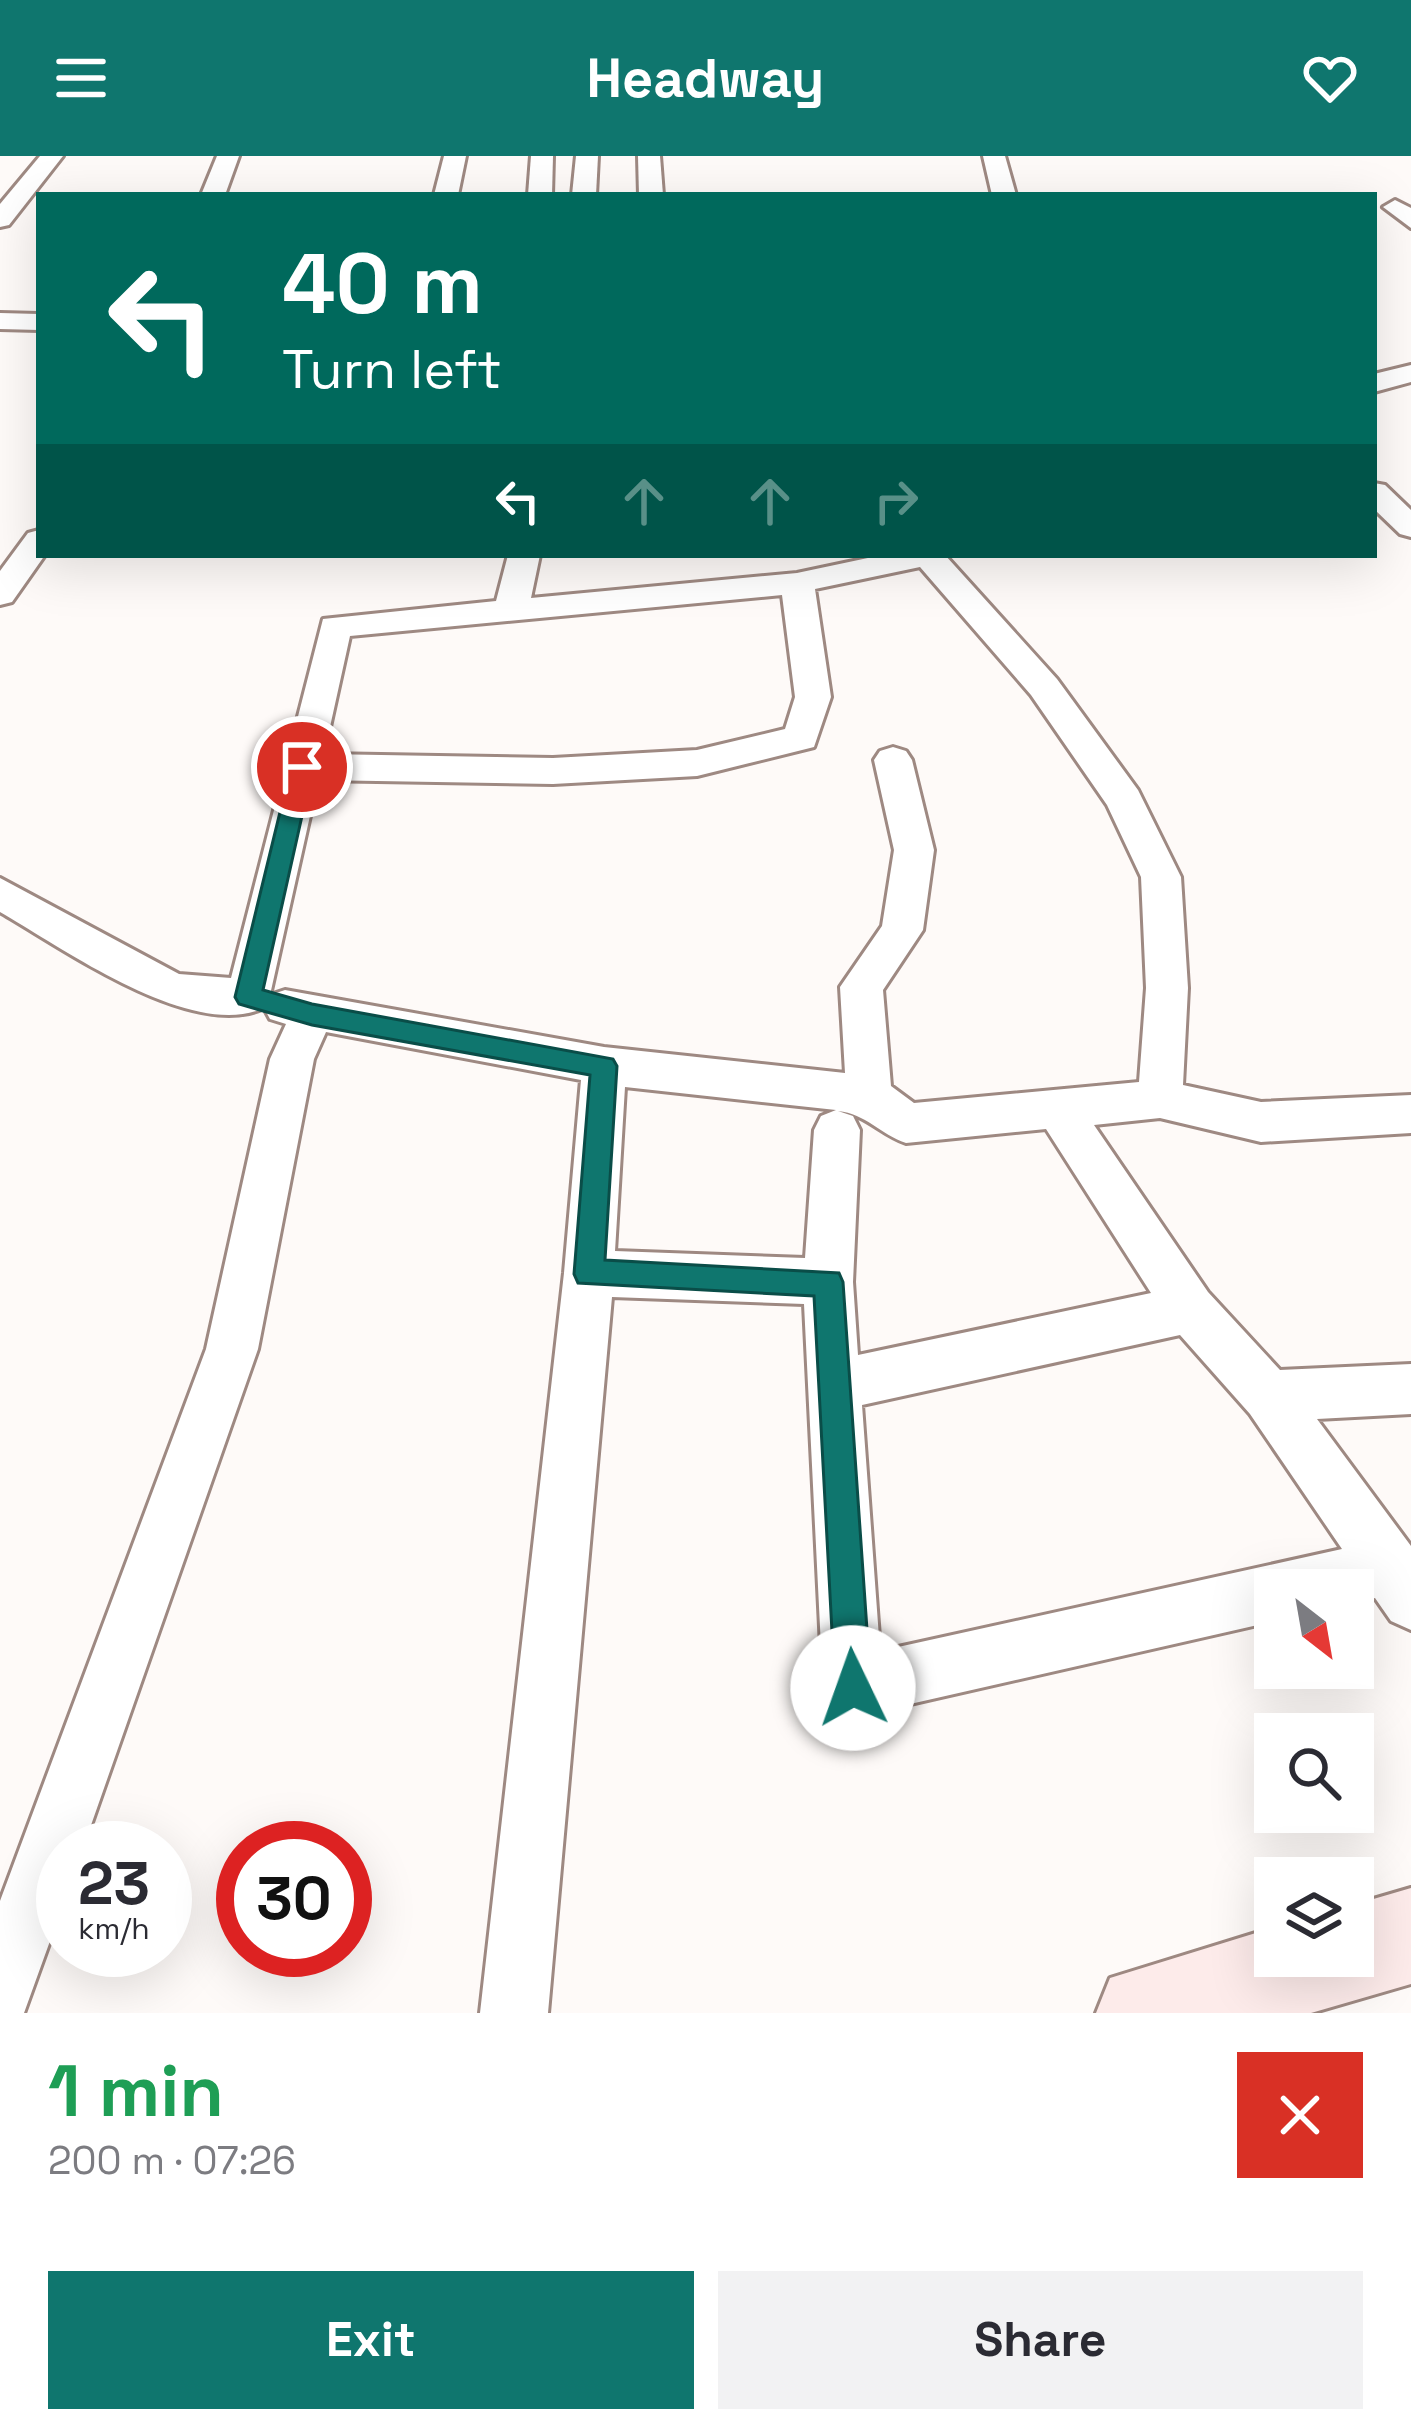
<!DOCTYPE html>
<html lang="en">
<head>
<meta charset="utf-8">
<style>
  :root { --surface:#fff; --page:#f2f2f3; --text:#2b2b33; --muted:#7c7c81; --accent:#0f766e }
  body { margin:0; font-family:"Space Grotesk",sans-serif; background:var(--page); color:var(--text); height:100vh; display:flex; flex-direction:column; font-size:45px; white-space:nowrap }
  * { box-sizing:border-box; margin:0 }
  p { font-size:39px; color:var(--muted) }
  .icon { flex:none; width:66px; height:66px; fill:none; stroke:currentColor; stroke-width:2; stroke-linecap:round; stroke-linejoin:round }
  .map { position:relative; height:1857px; overflow:hidden }
  .sheet { display:flex; flex-direction:column; background:var(--surface); flex:1 }
  .sheet>* { flex:none }
  .banner { position:absolute; left:36px; top:36px; width:1341px; height:366px; border-radius:0px; box-shadow:0 12px 48px #0002; background:#00695c; color:#fff; overflow:hidden }
  .needle { width:78px; rotate:149deg }
  .controls { position:absolute; left:1254px; top:1413px; display:grid; gap:24px }
  .controls a { display:grid; place-items:center; width:120px; height:120px; border-radius:0px; background:var(--surface); box-shadow:0 12px 48px #0002; font-size:60px }
  .speed { position:absolute; left:36px; top:1665px; display:flex; gap:24px; font-size:60px; font-weight:700; text-align:center }
  .speed>* { display:grid; place-content:center; width:156px; height:156px; border-radius:50%; background:var(--surface); box-shadow:0 12px 48px #0002; line-height:1 }
  .speed small { font-size:30px; font-weight:400 }
  .speed .limit { border:18px solid #d22; background:#fff; color:#111 }
  .pin { position:absolute; display:grid; place-items:center; width:102px; height:102px; color:#fff; margin:-51px; border:6px solid #fff; border-radius:50%; box-shadow:0 3px 12px #0007 }
  .me { position:absolute; width:132px; margin:-66px; rotate:357deg; stroke-linejoin:round; filter:drop-shadow(0 0 9px #0008) }
  .turn { display:flex; align-items:center; gap:42px; height:252px; padding:0 48px; font-size:54px }
  .turn .icon { width:156px; height:156px; stroke-width:2.5 }
  .turn b { display:block; font-size:84px; line-height:102px }
  .lanes { display:flex; align-items:center; height:114px; padding:0 48px; background:#0003; justify-content:center; gap:60px; direction:ltr }
  .lanes .off { opacity:.35 }
  .round { display:grid; place-items:center; flex:none; width:126px; height:126px; border-radius:0px; background:var(--page) }
  .overview { display:flex; align-items:center; justify-content:space-between; height:204px; padding:0 48px }
  h1 { font-size:72px; font-weight:600; line-height:90px; color:#1e9e55 }
  .cta { display:flex; gap:24px; margin-top:auto; padding:24px 48px }
  .cta a { flex:1; height:138px; border-radius:0px; background:var(--accent); color:#fff; font-size:48px; font-weight:600; line-height:138px; text-align:center }
  .cta a+a { background:var(--page); color:var(--text) }
  header { display:flex; justify-content:space-between; align-items:center; height:156px; padding:0 48px; background:var(--accent); color:#fff; font-size:54px; font-weight:600 }
  .map>svg:first-child { display:block }
  .lines { fill:none; stroke-linecap:round; stroke-linejoin:round }
  .minor-casing { stroke:#9e8982; stroke-width:6 }
  .secondary-casing { stroke:#9e8982; stroke-width:6 }
  .minor { fill:#fff; fill-rule:evenodd }
  .secondary { fill:#fdebea; fill-rule:evenodd }
  .route { fill:#0f766e; stroke:#0a4d48; stroke-width:3 }
</style>
</head>
<body>
<header><svg class="icon" aria-label="menu" viewBox="0 0 24 24"><path d="M4 6h16M4 12h16M4 18h16"/></svg>Headway<svg class="icon" aria-label="heart" viewBox="0 0 24 24"><path d="M12 20l-8-8c-3-5 5-10 8-4 3-6 11-1 8 4z"/></svg></header>
<div class="map">
<svg width="1411" height="1857" viewBox="0 0 1411 1857">
  <rect width="100%" height="100%" fill="#fefaf8"/>
  <g class="lines">
    <g class="minor-casing">
      <g id="minor">
        <path d="M 40,0 L 63,0 L 9,69 L 0,71 L 0,48 Z"/>
        <path d="M 217,0 L 239,0 L 225,39 L 201,39 Z"/>
        <path d="M 444,0 L 466,0 L 458,39 L 434,39 Z"/>
        <path d="M 531,0 L 553,0 L 552,39 L 528,39 Z"/>
        <path d="M 576,0 L 598,0 L 596,39 L 572,39 Z"/>
        <path d="M 638,0 L 660,0 L 663,39 L 639,39 Z"/>
        <path d="M 983,0 L 1005,0 L 1016,39 L 992,39 Z"/>
        <path d="M 1395,44 L 1411,52 L 1411,72 L 1383,51 Z"/>
        <path d="M 0,157 L 39,158 L 39,174 L 0,173 Z"/>
        <path d="M 1411,209 L 1411,226 L 1374,236 L 1374,218 Z"/>
        <path d="M 1374,327 L 1385,329 L 1411,354 L 1411,381 L 1400,378 L 1374,353 Z"/>
        <path d="M 39,374 L 39,399 L 45,399 L 12,446 L 0,449 L 0,415 L 28,377 Z"/>
        <path d="M 508,399 L 540,399 L 531,442 L 797,417 L 882,399 L 945,399 L 1057,523 L 1138,634 L 1181,721 L 1188,832 L 1183,929 L 1261,946 L 1411,939 L 1411,977 L 1261,986 L 1160,962 L 1094,969 L 1208,1136 L 1280,1214 L 1411,1208 L 1411,1258 L 1317,1263 L 1411,1390 L 1411,1474 L 1391,1465 L 1375,1442 L 1353,1447 L 1353,1434 L 1275,1434 L 1275,1465 L 853,1561 L 832,1552 L 823,1531 L 804,1148 L 612,1141 L 548,1857 L 480,1857 L 564,1117 L 581,924 L 326,876 L 314,903 L 258,1193 L 83,1692 L 63,1692 L 63,1749 L 24,1857 L 0,1857 L 0,1745 L 206,1193 L 270,903 L 286,868 L 270,863 L 264,852 C 191,885 63,792 0,756 L 0,722 L 179,818 L 231,822 L 323,463 L 496,445 ZM 920,411 L 1031,539 L 1107,649 L 1141,721 L 1146,832 L 1139,926 L 914,947 L 891,930 L 883,834 L 923,774 L 934,694 L 912,604 L 906,595 L 893,591 L 880,595 L 874,604 L 894,694 L 882,770 L 840,831 L 845,917 L 604,891 L 285,834 L 270,839 L 318,624 L 553,628 L 697,620 L 814,591 L 831,541 L 815,433 ZM 782,439 L 795,541 L 785,573 L 697,594 L 553,602 L 324,598 L 350,480 ZM 625,931 L 836,954 L 821,960 L 814,974 L 805,1102 L 615,1095 ZM 838,955 C 866,958 880,978 906,987 L 1046,973 L 1151,1137 L 858,1199 L 853,1126 L 860,974 L 853,960 ZM 1180,1179 L 1250,1258 L 1342,1393 L 880,1495 L 862,1249 Z"/>
      </g>
    </g>
    <g class="secondary-casing">
      <path id="secondary" d="M 1411,1732 L 1411,1828 L 1311,1857 L 1096,1857 L 1110,1822 L 1275,1771 L 1275,1800 L 1353,1800 L 1353,1749 Z"/>
    </g>
    <use href="#minor" class="minor"/>
    <use href="#secondary" class="secondary"/>
  </g>
  <path class="route" d="M 302,603 L 313,611 L 263,834 L 312,848 L 613,903 L 617,910 L 605,1104 L 839,1117 L 843,1126 L 871,1532 L 866,1544 L 853,1549 L 840,1544 L 835,1532 L 814,1140 L 578,1127 L 574,1118 L 590,919 L 312,869 L 239,848 L 235,841 L 291,611 Z"/>
</svg>
<div class="controls">
<a><svg class="needle" viewBox="-14 -14 28 28"><path d="M0-13l5 13h-10z" fill="#e53935"/><path d="M0 13l5-13h-10z" fill="#7c7c81"/></svg></a>
<a><svg class="icon" aria-label="search" viewBox="0 0 24 24"><circle cx="10" cy="10" r="6"/><path d="M15 15l6 6"/></svg></a>
<a><svg class="icon" aria-label="layers" viewBox="0 0 24 24"><path d="M12 4l9 5-9 5-9-5zM3 14l9 5 9-5"/></svg></a>
</div>
<div class="speed"><div>23<small>km/h</small></div><div class="limit">30</div></div>
<div class="pin" style="left:302px;top:611px;background:#d93025"><svg class="icon" aria-label="arrive" viewBox="0 0 24 24"><path d="M6 21V4h12l-3 4 3 4H6"/></svg></div>
<svg class="me" style="left:853px;top:1532px" viewBox="-20 -20 40 40"><circle r="19" fill="#fff"/><path d="M0-13L10 11 0 6-10 11z" fill="#0f766e"/></svg>
<div class="banner">
<div class="turn"><svg class="icon" aria-label="left" viewBox="0 0 24 24"><path d="M17 20v-9H6M10 6l-5 5 5 5"/></svg><div><b>40 m</b>Turn left</div></div>
<div class="lanes"><svg class="icon" aria-label="left" viewBox="0 0 24 24"><path d="M17 20v-9H6M10 6l-5 5 5 5"/></svg><svg class="icon off" aria-label="ahead" viewBox="0 0 24 24"><path d="M12 20V5M6 11l6-6 6 6"/></svg><svg class="icon off" aria-label="ahead" viewBox="0 0 24 24"><path d="M12 20V5M6 11l6-6 6 6"/></svg><svg class="icon off" aria-label="right" viewBox="0 0 24 24"><path d="M7 20v-9h11M14 6l5 5-5 5"/></svg></div>
</div>
</div>
<section class="sheet">
<div class="overview"><div><h1>1 min</h1><p>200 m · 07:26</p></div><a class="round" style="background:#d93025;color:#fff"><svg class="icon" aria-label="close" viewBox="0 0 24 24"><path d="M6 6l12 12M18 6L6 18"/></svg></a></div>
<div class="cta"><a>Exit</a><a>Share</a></div>
</section>
</body>
</html>
